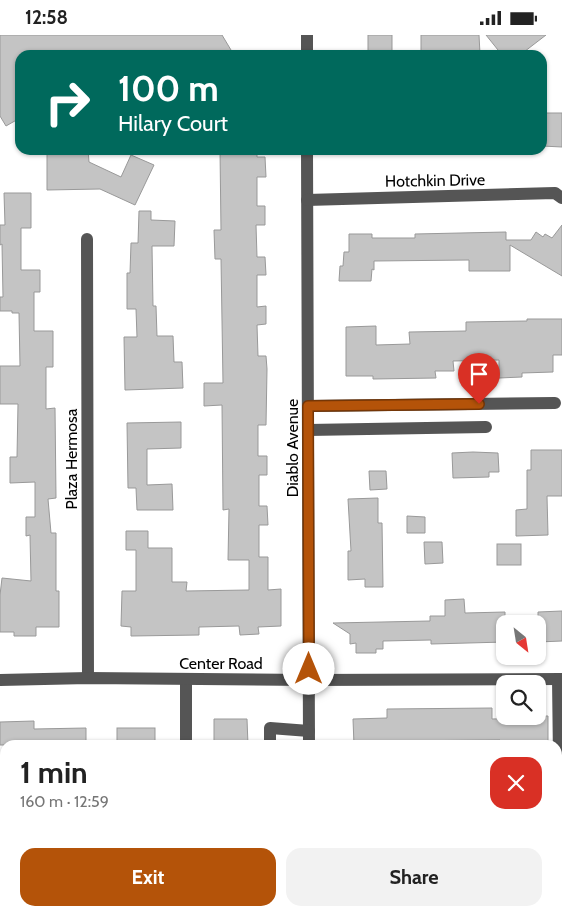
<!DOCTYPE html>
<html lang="en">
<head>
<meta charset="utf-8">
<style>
  :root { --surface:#fff; --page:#f2f2f2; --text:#222; --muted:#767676; --accent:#b45309 }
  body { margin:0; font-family:Cabin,sans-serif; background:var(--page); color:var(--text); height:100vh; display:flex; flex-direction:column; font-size:19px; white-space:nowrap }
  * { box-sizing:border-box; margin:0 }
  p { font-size:16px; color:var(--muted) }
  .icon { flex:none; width:28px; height:28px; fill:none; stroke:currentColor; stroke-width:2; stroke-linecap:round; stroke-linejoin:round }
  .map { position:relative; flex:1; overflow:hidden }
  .side { position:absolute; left:0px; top:705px; width:562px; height:176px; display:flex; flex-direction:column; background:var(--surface); border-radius:15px 15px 0 0; box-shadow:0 1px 4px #0004 }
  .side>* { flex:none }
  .top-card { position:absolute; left:15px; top:15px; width:532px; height:105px; border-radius:15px; box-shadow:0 1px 4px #0004; background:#00695c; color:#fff; overflow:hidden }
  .needle { width:32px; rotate:150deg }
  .tools { position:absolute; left:496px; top:580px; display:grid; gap:10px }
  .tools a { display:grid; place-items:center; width:50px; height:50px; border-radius:10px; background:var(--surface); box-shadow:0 1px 4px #0004; font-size:25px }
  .pin { position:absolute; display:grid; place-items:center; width:42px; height:42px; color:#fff; margin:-51px -21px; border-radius:50% 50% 50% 0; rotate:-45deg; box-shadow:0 0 5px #0007 }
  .pin .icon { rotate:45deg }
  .me { position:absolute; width:55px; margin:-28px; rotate:0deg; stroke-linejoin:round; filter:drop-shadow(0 0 4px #0008) }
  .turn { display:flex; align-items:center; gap:18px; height:105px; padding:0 20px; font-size:22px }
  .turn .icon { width:65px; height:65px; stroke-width:2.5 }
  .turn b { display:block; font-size:35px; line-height:42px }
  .round { display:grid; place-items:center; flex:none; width:52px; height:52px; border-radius:15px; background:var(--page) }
  .overview { display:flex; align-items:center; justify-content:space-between; height:85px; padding:0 20px }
  h1 { font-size:30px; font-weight:800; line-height:38px }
  .button { display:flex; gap:10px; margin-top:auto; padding:10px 20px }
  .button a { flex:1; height:58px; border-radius:15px; background:var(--accent); color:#fff; font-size:20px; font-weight:800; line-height:58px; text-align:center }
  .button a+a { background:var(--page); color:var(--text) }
  .status { display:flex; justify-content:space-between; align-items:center; height:35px; padding:0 25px; background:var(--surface); direction:ltr }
  .status svg { height:14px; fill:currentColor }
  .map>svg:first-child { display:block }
  .building { fill:#c4c4c4; stroke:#999 }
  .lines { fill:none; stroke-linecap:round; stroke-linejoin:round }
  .minor { stroke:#555; stroke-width:12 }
  .route-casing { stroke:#753606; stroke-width:12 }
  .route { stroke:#b45309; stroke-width:9 }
  .labels { text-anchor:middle; stroke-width:4; stroke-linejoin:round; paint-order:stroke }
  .street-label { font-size:16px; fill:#000; stroke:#fff }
</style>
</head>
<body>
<div class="status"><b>12:58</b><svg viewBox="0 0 49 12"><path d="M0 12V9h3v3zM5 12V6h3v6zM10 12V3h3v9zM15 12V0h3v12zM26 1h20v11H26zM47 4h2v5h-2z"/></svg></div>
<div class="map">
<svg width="562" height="881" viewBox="0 0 562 881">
  <rect width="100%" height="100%" fill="#fff"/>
  <g class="building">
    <path d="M 0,0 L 222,0 L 234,20 L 20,20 L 20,83 L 6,91 L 0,81 Z"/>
    <rect x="368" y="0" width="24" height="20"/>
    <path d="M 421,0 L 479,0 L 480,19 L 421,20 Z"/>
    <path d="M 486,0 L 546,0 L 520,20 L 502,20 Z"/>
    <path d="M 542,78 L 562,78 L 562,112 L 542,111 Z"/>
    <path d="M 47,115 L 88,115 L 89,127 L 121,142 L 131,120 L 154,130 L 135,170 L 100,154 L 47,155 Z"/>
    <path d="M 220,115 L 257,115 L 257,122 L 265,122 L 266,142 L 257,142 L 257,171 L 265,171 L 265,190 L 256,190 L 257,222 L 265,222 L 266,240 L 257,240 L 257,272 L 266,271 L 266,289 L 257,290 L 258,321 L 266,321 L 267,334 L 266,390 L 258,390 L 258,421 L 267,421 L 267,440 L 259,440 L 259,471 L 267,471 L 268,490 L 259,490 L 259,522 L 268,522 L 268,555 L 281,554 L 281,591 L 258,592 L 259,599 L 240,600 L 239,591 L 199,592 L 199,600 L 131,601 L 131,592 L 121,591 L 122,556 L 136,556 L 136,515 L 126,515 L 126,496 L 148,496 L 148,513 L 172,513 L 172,547 L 187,547 L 186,556 L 249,555 L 249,525 L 228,525 L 229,474 L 223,475 L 222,370 L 204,371 L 204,348 L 223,348 L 221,224 L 215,224 L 214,195 L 221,195 Z"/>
    <path d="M 4,158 L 31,158 L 31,193 L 21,193 L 21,235 L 40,235 L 40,257 L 34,257 L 34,296 L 53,296 L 53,332 L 46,332 L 46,374 L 55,373 L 56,463 L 48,464 L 51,498 L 56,498 L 56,556 L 59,556 L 59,592 L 36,592 L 36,601 L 14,601 L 14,597 L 0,597 L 0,560 L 2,543 L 31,546 L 30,500 L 26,501 L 26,482 L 35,482 L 35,447 L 10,448 L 10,422 L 17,422 L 18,369 L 0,369 L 0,331 L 20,331 L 19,278 L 12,278 L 12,276 L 0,276 L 0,262 L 3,262 L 2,209 L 0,210 L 0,190 L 5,190 Z"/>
    <path d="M 139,176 L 151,176 L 151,185 L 175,186 L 174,211 L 152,211 L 153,271 L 156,271 L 157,301 L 173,301 L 174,327 L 182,327 L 183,353 L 125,355 L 124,302 L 137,302 L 136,274 L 127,274 L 127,238 L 130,238 L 131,208 L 138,208 Z"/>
    <path d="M 562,190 L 562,241 L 510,210 L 510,236 L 469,236 L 469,225 L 374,226 L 374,235 L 372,234 L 371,246 L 339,246 L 340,231 L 343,231 L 344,217 L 349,217 L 349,199 L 372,199 L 372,203 L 415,203 L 415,199 L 506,197 L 506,205 L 531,205 L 536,197 L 543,202 L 545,199 L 552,203 Z"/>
    <path d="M 527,284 L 562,284 L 562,320 L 553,320 L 553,337 L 522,338 L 522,342 L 499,343 L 499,325 L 453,326 L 454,336 L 435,336 L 436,343 L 373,344 L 373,341 L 346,341 L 346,292 L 376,291 L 376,310 L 410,309 L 409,297 L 466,296 L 466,287 L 527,286 Z"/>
    <path d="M 181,387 L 181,413 L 147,414 L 147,450 L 172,449 L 173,475 L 137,475 L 136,453 L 128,453 L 127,388 Z"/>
    <path d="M 531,415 L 562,415 L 562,461 L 547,461 L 548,500 L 516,501 L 516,475 L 527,474 L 527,435 L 531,435 Z"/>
    <path d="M 473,417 L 498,418 L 499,437 L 489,437 L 489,442 L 453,443 L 452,418 Z"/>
    <path d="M 369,436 L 386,436 L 387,454 L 370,455 Z"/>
    <path d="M 378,463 L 378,488 L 382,488 L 383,552 L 365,552 L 365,544 L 348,545 L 348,516 L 351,516 L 348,464 Z"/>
    <path d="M 407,481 L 425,482 L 425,498 L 407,498 Z"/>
    <path d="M 424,507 L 442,507 L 443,528 L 425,529 Z"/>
    <rect x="497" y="509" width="24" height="21"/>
    <path d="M 464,564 L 465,578 L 505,577 L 505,607 L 431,609 L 431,605 L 383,606 L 383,614 L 376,614 L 376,618 L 356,618 L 356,608 L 350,609 L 350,599 L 333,588 L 430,586 L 430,581 L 445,581 L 445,565 Z"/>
    <path d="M 562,576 L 562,606 L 538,607 L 538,577 Z"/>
    <path d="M 492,673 L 492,684 L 532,683 L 532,681 L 548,681 L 548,710 L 500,710 L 500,705 L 385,706 L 385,710 L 354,710 L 353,684 L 387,683 L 387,674 Z"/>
    <path d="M 214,684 L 247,684 L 248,710 L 214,710 Z"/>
    <path d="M 34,686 L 34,694 L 86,693 L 86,710 L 0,710 L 0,687 Z"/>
    <rect x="117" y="693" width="38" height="17"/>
  </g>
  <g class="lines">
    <g class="minor">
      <path d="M 307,0 L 307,20"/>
      <path d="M 307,115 L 309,710"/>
      <path d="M 307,165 L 555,158 L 562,163"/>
      <path d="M 87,204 L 88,643"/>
      <path d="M 308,371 L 555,368"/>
      <path d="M 308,395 L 486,392"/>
      <path d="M 186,644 L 186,710"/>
      <path d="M 558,644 L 561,881"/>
      <path d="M 0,645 L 88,643 L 309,645 L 562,644"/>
      <path d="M 270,710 L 270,693 L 309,696"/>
      <path d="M 310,876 L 310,881"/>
      <path d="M 76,881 L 76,876"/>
    </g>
  </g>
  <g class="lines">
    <g class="route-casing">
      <path id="route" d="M 309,634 L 308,371 L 479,369"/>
    </g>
    <use href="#route" class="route"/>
  </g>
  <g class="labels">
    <g class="street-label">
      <text transform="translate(435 145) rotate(-1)" y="6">Hotchkin Drive</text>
      <text transform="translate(292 413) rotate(-90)" y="6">Diablo Avenue</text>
      <text transform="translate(71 424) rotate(-90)" y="6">Plaza Hermosa</text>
      <text x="221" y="634">Center Road</text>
    </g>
  </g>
</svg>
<div class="tools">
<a><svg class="needle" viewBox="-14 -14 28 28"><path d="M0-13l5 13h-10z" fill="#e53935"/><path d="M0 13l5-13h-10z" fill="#767676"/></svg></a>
<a><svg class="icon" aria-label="search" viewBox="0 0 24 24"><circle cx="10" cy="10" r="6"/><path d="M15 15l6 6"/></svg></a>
</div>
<div class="pin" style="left:479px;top:369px;background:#d93025"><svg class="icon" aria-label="arrive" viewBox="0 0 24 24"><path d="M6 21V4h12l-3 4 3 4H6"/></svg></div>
<svg class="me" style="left:309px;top:634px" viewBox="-20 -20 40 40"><circle r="19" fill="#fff"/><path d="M0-13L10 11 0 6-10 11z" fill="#b45309"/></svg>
<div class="top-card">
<div class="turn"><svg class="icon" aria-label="right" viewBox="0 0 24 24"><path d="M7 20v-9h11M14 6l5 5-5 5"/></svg><div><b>100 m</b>Hilary Court</div></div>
</div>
<section class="side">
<div class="overview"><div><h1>1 min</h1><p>160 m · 12:59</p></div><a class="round" style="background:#d93025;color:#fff"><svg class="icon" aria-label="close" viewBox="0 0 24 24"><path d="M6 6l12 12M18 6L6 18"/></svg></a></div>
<div class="button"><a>Exit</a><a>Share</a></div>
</section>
</div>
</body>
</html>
